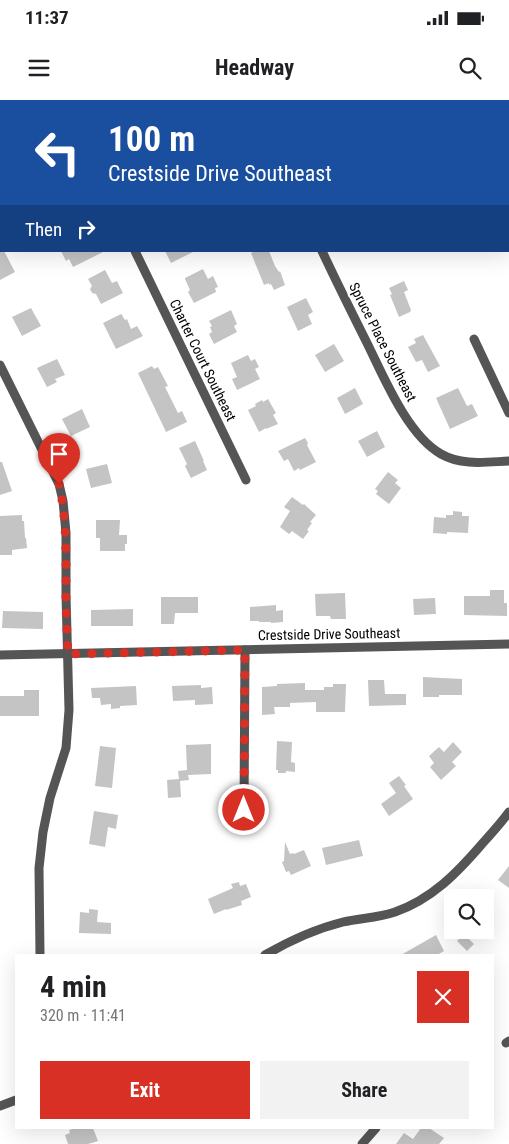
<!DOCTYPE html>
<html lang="en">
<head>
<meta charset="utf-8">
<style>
  :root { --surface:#fff; --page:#f2f2f2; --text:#202124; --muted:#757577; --accent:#d93025 }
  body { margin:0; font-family:"Roboto Condensed",sans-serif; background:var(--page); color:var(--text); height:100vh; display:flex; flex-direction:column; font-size:19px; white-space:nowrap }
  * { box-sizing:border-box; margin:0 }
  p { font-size:16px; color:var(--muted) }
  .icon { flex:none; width:28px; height:28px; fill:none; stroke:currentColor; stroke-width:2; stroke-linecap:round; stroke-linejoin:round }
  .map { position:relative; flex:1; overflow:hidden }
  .sheet { position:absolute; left:15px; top:854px; width:479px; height:175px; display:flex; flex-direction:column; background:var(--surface); border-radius:0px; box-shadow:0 5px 20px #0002 }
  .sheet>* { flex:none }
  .top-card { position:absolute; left:0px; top:0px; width:510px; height:152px; box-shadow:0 5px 20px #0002; background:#1a4fa0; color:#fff; overflow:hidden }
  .fabs { position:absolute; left:444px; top:789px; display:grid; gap:10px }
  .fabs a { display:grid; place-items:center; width:50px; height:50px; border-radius:0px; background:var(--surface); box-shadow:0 5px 20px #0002; font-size:25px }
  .pin { position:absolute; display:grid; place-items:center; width:42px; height:42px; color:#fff; margin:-51px -21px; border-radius:50% 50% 50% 0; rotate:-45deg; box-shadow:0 0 5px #0007 }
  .pin .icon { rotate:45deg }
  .me { position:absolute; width:55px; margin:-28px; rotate:0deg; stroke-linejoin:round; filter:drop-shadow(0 0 4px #0008) }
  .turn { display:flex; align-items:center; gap:18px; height:105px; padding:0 25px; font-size:22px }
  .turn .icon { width:65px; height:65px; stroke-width:2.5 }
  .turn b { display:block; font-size:35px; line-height:42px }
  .then { display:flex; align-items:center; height:48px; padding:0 25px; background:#0003; gap:10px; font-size:19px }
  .round { display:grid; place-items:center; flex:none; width:52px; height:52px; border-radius:0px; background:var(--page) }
  .head { display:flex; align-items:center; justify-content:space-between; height:85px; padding:0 25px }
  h1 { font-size:30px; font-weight:700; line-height:38px }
  .action { display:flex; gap:10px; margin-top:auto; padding:10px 25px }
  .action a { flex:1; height:58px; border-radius:0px; background:var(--accent); color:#fff; font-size:20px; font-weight:700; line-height:58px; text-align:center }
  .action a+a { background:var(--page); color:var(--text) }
  .status { display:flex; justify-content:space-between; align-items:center; height:35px; padding:0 25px; background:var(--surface); direction:ltr }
  .status svg { height:14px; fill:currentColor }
  header { display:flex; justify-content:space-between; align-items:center; height:65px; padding:0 25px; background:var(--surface); font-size:22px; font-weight:700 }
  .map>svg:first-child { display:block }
  .building { fill:#c4c4c4 }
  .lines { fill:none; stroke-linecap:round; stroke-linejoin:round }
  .primary-casing { stroke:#dbdbdb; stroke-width:15 }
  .minor { stroke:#555; stroke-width:9 }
  .primary { stroke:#000; stroke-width:12 }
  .route { stroke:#d93025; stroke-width:9; stroke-dasharray:0 16.2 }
  .labels { text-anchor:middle; stroke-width:4.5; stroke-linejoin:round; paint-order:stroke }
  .street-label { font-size:14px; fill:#000; stroke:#fff }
</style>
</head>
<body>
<div class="status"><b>11:37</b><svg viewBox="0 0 49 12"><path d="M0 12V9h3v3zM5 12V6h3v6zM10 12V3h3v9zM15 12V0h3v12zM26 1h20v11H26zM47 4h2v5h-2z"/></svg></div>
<header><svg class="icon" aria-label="menu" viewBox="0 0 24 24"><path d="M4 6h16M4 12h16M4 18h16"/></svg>Headway<svg class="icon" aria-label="search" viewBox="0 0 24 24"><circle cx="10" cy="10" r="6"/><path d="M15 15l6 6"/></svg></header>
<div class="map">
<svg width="509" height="1044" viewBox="0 0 509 1044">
  <rect width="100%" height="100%" fill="#fff"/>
  <g class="building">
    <path d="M 0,144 L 1,151 L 4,151 L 15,172 L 0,180 Z"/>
    <path d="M 61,151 L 105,151 L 73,167 L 69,159 L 66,161 Z"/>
    <path d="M 165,151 L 195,151 L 171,163 Z"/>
    <path d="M 255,151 L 269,151 L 275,166 L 279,172 L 280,171 L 285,185 L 274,190 L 271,184 L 269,185 L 269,183 L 264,185 L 251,153 Z"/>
    <path d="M 203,169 L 208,179 L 213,176 L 218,187 L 215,188 L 216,192 L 194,203 L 188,192 L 190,190 L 185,179 L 185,178 Z"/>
    <path d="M 105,170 L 112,183 L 117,181 L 123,193 L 101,204 L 96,194 L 92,193 L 90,189 L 92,186 L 88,179 Z"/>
    <path d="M 404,181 L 408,190 L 404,192 L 411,210 L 410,212 L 399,217 L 390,195 L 392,194 L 389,188 Z"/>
    <path d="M 306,198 L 313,212 L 308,215 L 312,224 L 298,231 L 287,207 Z"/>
    <path d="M 31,208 L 41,226 L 22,236 L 12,217 Z"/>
    <path d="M 231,210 L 237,224 L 234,226 L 237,232 L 214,244 L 209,234 L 212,232 L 210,227 L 212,226 L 209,221 Z"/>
    <path d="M 121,214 L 122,215 L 125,220 L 127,219 L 131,229 L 137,226 L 143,236 L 116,249 L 103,223 Z"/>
    <path d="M 423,235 L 440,266 L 428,272 L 422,260 L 416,262 L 408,247 L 416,243 L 414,239 Z"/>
    <path d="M 334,244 L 344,261 L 325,272 L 315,255 Z"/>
    <path d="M 248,255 L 251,261 L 255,259 L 259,267 L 255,269 L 260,279 L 237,290 L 232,279 L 237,277 L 231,263 Z"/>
    <path d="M 57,259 L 65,275 L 55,279 L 57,282 L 47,287 L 37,268 Z"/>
    <path d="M 152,266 L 154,269 L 158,267 L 168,286 L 165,287 L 178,313 L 182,311 L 187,322 L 166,332 L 138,273 Z"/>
    <path d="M 355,288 L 363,304 L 345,314 L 337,298 Z"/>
    <path d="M 458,288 L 467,306 L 472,304 L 478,316 L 450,329 L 436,298 Z"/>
    <path d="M 268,299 L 276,313 L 273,315 L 278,324 L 266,329 L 266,328 L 259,332 L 248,310 L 256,306 L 255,304 L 262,300 L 263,302 Z"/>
    <path d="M 82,309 L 90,327 L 71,336 L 62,319 Z"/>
    <path d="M 377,331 L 385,347 L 367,357 L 358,341 Z"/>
    <path d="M 305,338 L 308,343 L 307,345 L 316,362 L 300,370 L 299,368 L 294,371 L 288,359 L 284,361 L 278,351 Z"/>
    <path d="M 195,341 L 204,361 L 203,361 L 207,370 L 191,378 L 185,366 L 187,364 L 179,348 Z"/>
    <path d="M 0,362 L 2,362 L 12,391 L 0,395 Z"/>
    <path d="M 107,364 L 112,383 L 91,388 L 86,369 Z"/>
    <path d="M 388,372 L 398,380 L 395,383 L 401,388 L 389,404 L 376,394 L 378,391 L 375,389 Z"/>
    <path d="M 292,397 L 303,405 L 304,404 L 316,415 L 310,422 L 312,423 L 307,430 L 309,431 L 303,439 L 292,431 L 289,434 L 280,427 L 290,411 L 284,407 Z"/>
    <path d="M 453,411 L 462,412 L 462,416 L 469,416 L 468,433 L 447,432 L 447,434 L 433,433 L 434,417 L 446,418 L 446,415 L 453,415 Z"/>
    <path d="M 22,415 L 22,421 L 24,421 L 25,438 L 26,438 L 27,448 L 12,450 L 12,455 L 0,455 L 0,416 Z"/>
    <path d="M 96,420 L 120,420 L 119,435 L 127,435 L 127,444 L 125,444 L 125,451 L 100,451 L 100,438 L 96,438 Z"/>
    <path d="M 490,490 L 504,490 L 504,503 L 507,503 L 507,516 L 464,515 L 464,496 L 490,496 Z"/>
    <path d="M 345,493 L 346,519 L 331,519 L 330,516 L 316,516 L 315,494 Z"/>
    <path d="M 161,497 L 198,497 L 198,513 L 175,513 L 174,524 L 161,524 Z"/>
    <path d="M 435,498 L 436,514 L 414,515 L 413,499 Z"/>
    <path d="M 276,505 L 276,511 L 283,510 L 283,522 L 271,523 L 271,522 L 259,522 L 259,521 L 250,521 L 250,507 Z"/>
    <path d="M 133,509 L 133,526 L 91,526 L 91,510 Z"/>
    <path d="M 3,511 L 43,512 L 43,529 L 2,528 Z"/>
    <path d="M 423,577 L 462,579 L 462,595 L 439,595 L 439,597 L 423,597 Z"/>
    <path d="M 368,580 L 384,580 L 385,594 L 406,594 L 406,605 L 369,606 Z"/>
    <path d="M 305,583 L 305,590 L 324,590 L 324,587 L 333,587 L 333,584 L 346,584 L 345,612 L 316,612 L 316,602 L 290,603 L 290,607 L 274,607 L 275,614 L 262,615 L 262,587 L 277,586 L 277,584 Z"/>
    <path d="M 201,585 L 201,588 L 212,587 L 213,604 L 195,605 L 195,600 L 173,601 L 172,586 Z"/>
    <path d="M 136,586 L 137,605 L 120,606 L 120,608 L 111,609 L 111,604 L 101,605 L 100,598 L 92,598 L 91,588 Z"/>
    <path d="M 24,590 L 39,590 L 39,616 L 0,616 L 0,596 L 24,596 Z"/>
    <path d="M 277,641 L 292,642 L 291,662 L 295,663 L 295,672 L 286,671 L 286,673 L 278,673 L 278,670 L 276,670 Z"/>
    <path d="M 453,642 L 462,652 L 452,662 L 456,666 L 441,680 L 430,667 L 434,663 L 429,656 L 439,647 L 444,652 Z"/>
    <path d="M 211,644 L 211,674 L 188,675 L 189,680 L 180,681 L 181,697 L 168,698 L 167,680 L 179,679 L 178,671 L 187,670 L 186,645 Z"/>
    <path d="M 100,646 L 116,648 L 112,688 L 95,686 Z"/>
    <path d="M 399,676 L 406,685 L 404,686 L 413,699 L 389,716 L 381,704 L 396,693 L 389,683 Z"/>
    <path d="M 94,711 L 118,715 L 116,729 L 108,727 L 105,747 L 89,744 Z"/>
    <path d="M 359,740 L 363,756 L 326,765 L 322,748 Z"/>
    <path d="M 285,742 L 290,754 L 293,753 L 294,754 L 304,750 L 311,766 L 291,775 L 289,771 L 286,772 L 282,762 L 284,761 Z"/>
    <path d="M 509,766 L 509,788 L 498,780 Z"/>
    <path d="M 239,782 L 240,786 L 246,784 L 251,797 L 241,801 L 242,805 L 226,810 L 226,809 L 214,814 L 208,799 L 233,788 L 231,784 Z"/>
    <path d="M 89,809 L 98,810 L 97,822 L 111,823 L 111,834 L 79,833 L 80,812 L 89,813 Z"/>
    <path d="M 464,834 L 474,844 L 467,851 L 457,841 Z"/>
    <path d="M 436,835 L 444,851 L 437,855 L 401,855 Z"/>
    <path d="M 77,1028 L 93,1028 L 98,1041 L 88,1044 L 68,1044 L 65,1035 L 70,1033 L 69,1030 Z"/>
    <path d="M 421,1028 L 429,1028 L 444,1038 L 439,1044 L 396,1044 L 404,1033 L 413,1039 Z"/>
  </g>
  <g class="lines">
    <g class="primary-casing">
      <g id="primary">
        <path d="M 110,1 L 113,0"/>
        <path d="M 0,45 L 1,45"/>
      </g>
    </g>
    <g class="minor">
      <path d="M 135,151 L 246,380"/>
      <path d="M 322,151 C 336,181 351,211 366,241 C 383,275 407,335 441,354 C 462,366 486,362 509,361"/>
      <path d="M 474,239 L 509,313"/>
      <path d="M 0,265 L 59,384 L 63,401 L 66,433 L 66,495 L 69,610 L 66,648 L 50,698 L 43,732 L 39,768 L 40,855"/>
      <path d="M 0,555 L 509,544"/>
      <path d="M 244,710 L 245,550"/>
      <path d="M 265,855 C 289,841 315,829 343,822 C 360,818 378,818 395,812 C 432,799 457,773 482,744 C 491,734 501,723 509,712"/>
      <path d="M 506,943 L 509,941"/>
      <path d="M 0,1006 L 16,1000"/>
      <path d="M 362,1044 L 376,1028"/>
    </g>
    <use href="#primary" class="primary"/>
  </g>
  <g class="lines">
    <path class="route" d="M 59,384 C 67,420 66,455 66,492 C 66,513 67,533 68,554 L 245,550 L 244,710"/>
  </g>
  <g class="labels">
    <g class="street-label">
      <text transform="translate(383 242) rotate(63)" y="5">Spruce Place Southeast</text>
      <text transform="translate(203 260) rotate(64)" y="5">Charter Court Southeast</text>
      <text transform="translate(329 534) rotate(-1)" y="5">Crestside Drive Southeast</text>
    </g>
  </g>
</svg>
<div class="fabs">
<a><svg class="icon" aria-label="search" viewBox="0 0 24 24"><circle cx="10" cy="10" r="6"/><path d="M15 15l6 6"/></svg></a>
</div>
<div class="pin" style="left:59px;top:384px;background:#d93025"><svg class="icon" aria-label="arrive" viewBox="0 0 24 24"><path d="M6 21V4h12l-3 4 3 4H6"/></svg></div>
<svg class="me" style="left:244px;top:710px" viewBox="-20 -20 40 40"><circle r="17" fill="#d93025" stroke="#fff" stroke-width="3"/><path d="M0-11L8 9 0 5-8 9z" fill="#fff"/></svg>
<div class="top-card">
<div class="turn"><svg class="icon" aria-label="left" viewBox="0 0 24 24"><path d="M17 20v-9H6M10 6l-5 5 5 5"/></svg><div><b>100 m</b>Crestside Drive Southeast</div></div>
<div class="then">Then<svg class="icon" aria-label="right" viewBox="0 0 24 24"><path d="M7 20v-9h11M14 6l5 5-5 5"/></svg></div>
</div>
<section class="sheet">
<div class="head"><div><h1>4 min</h1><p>320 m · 11:41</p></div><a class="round" style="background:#d93025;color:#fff"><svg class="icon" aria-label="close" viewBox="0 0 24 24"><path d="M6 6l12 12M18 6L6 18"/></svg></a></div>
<div class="action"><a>Exit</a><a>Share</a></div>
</section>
</div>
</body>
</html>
